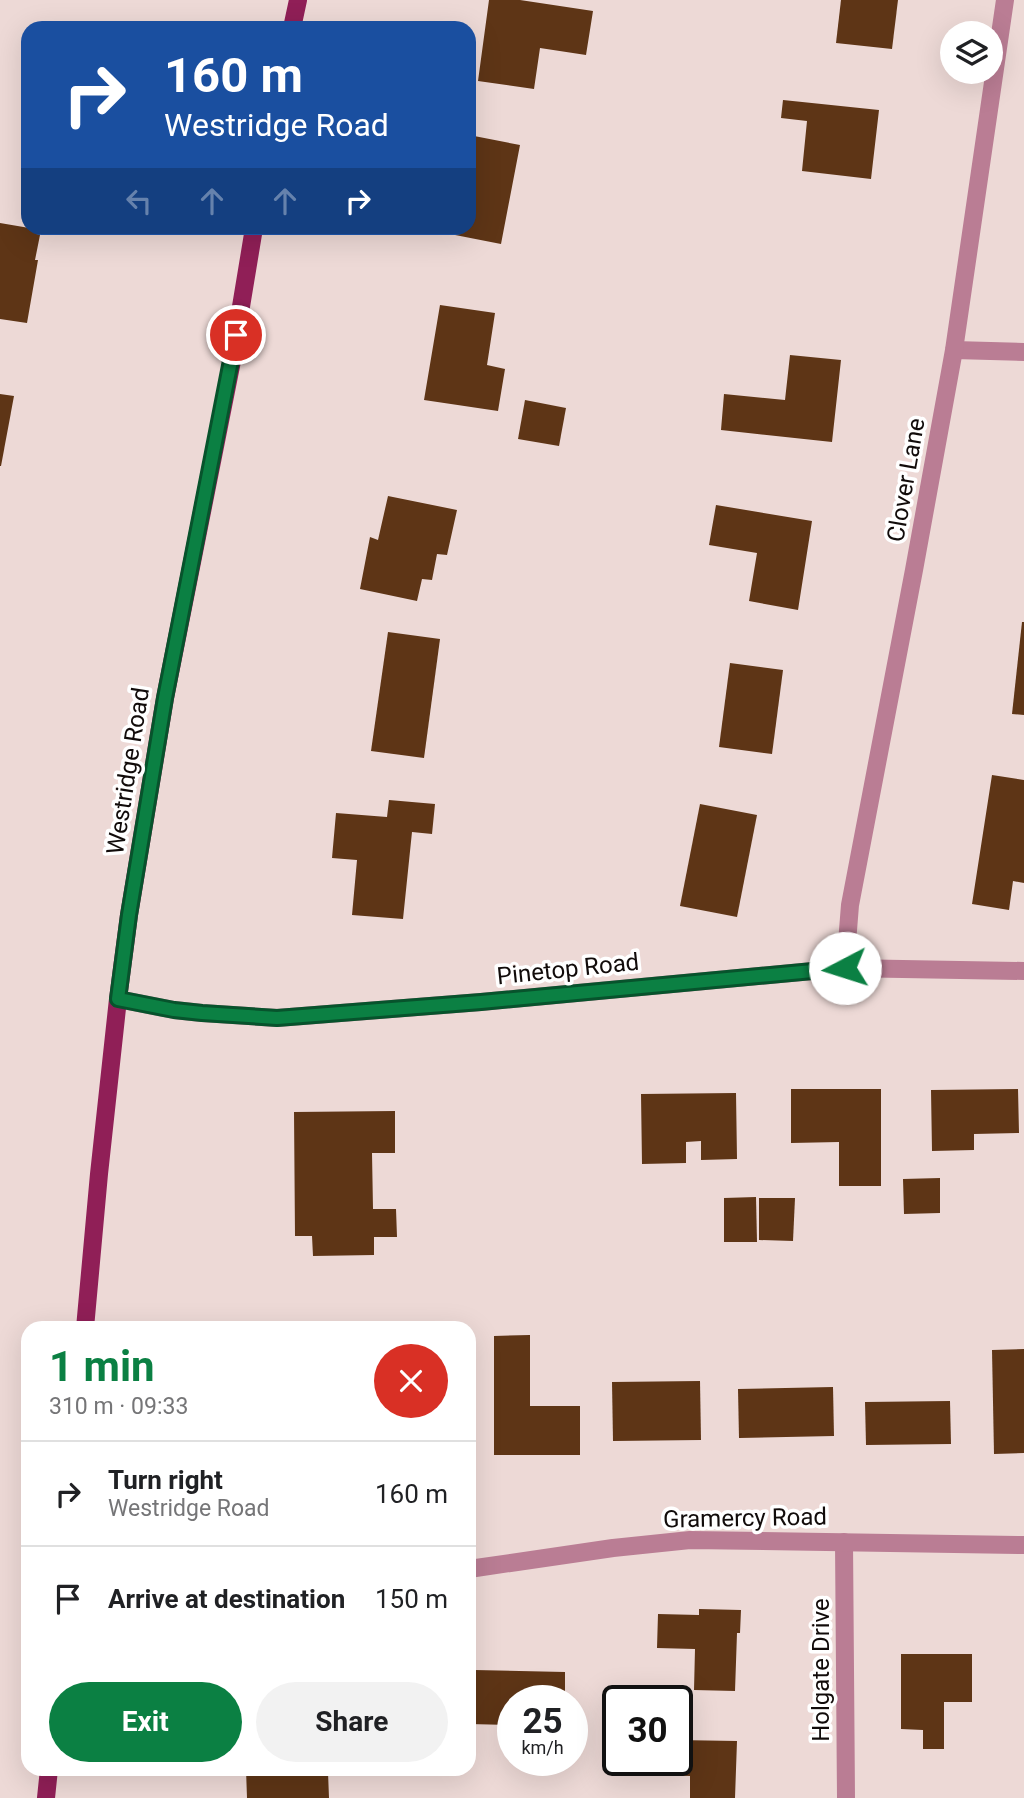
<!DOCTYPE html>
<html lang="en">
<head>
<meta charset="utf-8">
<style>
  :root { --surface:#fff; --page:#f2f2f2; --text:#202124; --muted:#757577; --line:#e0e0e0; --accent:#0b8043 }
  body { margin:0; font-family:Roboto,sans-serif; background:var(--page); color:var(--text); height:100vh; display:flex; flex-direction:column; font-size:26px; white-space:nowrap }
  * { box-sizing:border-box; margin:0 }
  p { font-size:23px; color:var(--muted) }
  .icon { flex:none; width:38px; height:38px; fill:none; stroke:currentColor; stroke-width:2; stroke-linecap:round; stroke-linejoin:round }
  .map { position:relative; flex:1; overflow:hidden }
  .drawer { position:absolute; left:21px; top:1321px; width:455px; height:455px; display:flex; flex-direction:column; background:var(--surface); border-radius:21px; box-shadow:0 7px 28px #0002 }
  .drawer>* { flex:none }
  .top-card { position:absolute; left:21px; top:21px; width:455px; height:214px; border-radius:21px; box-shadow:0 7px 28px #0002; background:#1a4fa0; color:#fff; overflow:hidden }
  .controls { position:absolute; left:940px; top:21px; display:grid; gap:14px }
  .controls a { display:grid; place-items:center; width:63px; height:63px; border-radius:50%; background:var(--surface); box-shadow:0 7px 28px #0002; font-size:35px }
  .speed { position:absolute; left:497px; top:1685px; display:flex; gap:14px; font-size:35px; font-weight:700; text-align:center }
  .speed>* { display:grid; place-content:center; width:91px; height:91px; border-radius:50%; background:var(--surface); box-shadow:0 7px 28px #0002; line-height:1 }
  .speed small { font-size:18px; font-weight:400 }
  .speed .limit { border:4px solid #111; border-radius:10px; background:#fff; color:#111 }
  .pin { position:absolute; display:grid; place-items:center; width:60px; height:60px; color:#fff; margin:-30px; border:4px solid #fff; border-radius:50%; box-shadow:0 2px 7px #0007 }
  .me { position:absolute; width:77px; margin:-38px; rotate:265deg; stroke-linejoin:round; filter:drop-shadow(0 0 5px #0008) }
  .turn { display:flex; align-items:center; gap:24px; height:147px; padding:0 28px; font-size:32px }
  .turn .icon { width:91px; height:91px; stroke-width:2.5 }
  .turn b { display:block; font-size:49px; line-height:60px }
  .lanes { display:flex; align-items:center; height:66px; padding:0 28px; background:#0003; justify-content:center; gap:35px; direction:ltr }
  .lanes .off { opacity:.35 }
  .round { display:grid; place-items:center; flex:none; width:74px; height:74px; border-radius:37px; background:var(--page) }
  .overview { display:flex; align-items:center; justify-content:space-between; height:119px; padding:0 28px }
  h1 { font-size:42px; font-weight:700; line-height:52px; color:var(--accent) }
  .button { display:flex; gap:14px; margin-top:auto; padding:14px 28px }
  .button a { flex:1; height:80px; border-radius:42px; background:var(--accent); color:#fff; font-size:28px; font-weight:700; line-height:80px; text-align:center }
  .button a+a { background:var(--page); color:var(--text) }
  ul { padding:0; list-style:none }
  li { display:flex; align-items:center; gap:21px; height:105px; padding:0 28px; border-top:2px solid var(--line) }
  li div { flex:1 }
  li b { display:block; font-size:26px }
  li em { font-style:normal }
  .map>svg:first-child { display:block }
  .building { fill:#5e3516 }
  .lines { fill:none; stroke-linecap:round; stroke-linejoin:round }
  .minor { stroke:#ba7d94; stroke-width:18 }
  .major { stroke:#901f57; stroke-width:18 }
  .route-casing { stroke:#07532c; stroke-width:18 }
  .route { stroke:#0b8043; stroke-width:12 }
  .labels { text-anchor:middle; stroke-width:7; stroke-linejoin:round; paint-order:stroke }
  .street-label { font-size:24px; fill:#110b0a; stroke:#fff }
</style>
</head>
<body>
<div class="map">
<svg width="1024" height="1798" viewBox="0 0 1024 1798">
  <rect width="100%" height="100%" fill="#edd9d6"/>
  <g class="building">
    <path d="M 489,0 L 520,0 L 593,11 L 586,55 L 540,48 L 534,89 L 478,81 Z"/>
    <path d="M 841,0 L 898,0 L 892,49 L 836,43 Z"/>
    <path d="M 783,100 L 879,110 L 871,179 L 802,171 L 807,121 L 781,118 Z"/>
    <path d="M 469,135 L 520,145 L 501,244 L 450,234 L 451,228 L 469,228 Z"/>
    <path d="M 0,223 L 41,230 L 35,260 L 38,260 L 27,323 L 0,319 Z"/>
    <path d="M 440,305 L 495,313 L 487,365 L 505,369 L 498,411 L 424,400 Z"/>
    <path d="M 790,355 L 841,360 L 832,442 L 721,430 L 724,394 L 785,400 Z"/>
    <path d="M 0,394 L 14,396 L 1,466 L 0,466 Z"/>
    <path d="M 525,400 L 566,408 L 559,446 L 518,439 Z"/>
    <path d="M 388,496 L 457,510 L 447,555 L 437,554 L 432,580 L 422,579 L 417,601 L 360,589 L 370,537 L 378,540 Z"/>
    <path d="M 716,505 L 812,521 L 798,610 L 749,601 L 757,553 L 709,545 Z"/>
    <path d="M 1022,622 L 1024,622 L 1024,715 L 1012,714 Z"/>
    <path d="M 388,632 L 440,639 L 424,758 L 371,751 Z"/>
    <path d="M 730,663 L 783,670 L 772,754 L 719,747 Z"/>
    <path d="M 992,775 L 1024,780 L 1024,883 L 1013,881 L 1009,910 L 972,904 Z"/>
    <path d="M 389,800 L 435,804 L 432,834 L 412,832 L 403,919 L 352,915 L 357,860 L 332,858 L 336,813 L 387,817 Z"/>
    <path d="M 700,804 L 757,815 L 737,917 L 680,906 Z"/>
    <path d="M 791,1089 L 881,1089 L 881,1186 L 839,1186 L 839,1142 L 791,1143 Z"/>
    <path d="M 1018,1089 L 1019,1133 L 974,1134 L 974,1150 L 932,1151 L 931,1090 Z"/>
    <path d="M 736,1093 L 737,1159 L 701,1160 L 701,1141 L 686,1142 L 686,1163 L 642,1164 L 641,1094 Z"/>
    <path d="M 395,1111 L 395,1153 L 372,1153 L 373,1209 L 396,1209 L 397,1237 L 374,1237 L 374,1255 L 313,1256 L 312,1236 L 295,1236 L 294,1112 Z"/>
    <path d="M 940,1178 L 940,1213 L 904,1214 L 903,1179 Z"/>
    <path d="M 756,1197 L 757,1242 L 724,1242 L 724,1198 Z"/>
    <path d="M 759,1198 L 795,1198 L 793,1241 L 759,1240 Z"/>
    <path d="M 530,1335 L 530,1406 L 580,1406 L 580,1455 L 494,1455 L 494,1336 Z"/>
    <path d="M 1024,1349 L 1024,1453 L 994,1454 L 992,1350 Z"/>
    <path d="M 700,1381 L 701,1440 L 613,1441 L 612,1382 Z"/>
    <path d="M 833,1387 L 834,1436 L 739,1438 L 738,1389 Z"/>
    <path d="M 950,1401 L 951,1444 L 866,1445 L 865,1402 Z"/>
    <path d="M 699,1609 L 741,1610 L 740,1633 L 737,1633 L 735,1691 L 694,1690 L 695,1649 L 657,1648 L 658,1614 L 699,1615 Z"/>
    <path d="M 901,1654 L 972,1654 L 972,1702 L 944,1702 L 944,1749 L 923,1749 L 923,1730 L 901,1729 Z"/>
    <path d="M 474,1670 L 565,1672 L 565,1701 L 513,1701 L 513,1725 L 469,1724 L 469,1676 L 474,1677 Z"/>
    <path d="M 677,1740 L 737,1741 L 735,1798 L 690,1798 L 690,1776 L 645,1775 L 646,1760 L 677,1760 Z"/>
    <path d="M 246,1769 L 295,1769 L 295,1773 L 328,1772 L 329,1798 L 247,1798 Z"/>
  </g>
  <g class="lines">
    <g class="minor">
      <path d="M 954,350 L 1024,352"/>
      <path d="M 845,968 L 850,905 L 914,570 L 954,350 L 1005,0"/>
      <path d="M 118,999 L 174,1010 L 202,1013 L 277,1018 L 481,1002 L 845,968 L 1024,971"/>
      <path d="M 844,1542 L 846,1798"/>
      <path d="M 469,1569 L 613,1548 L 690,1540 L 1024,1545"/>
    </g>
    <g class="major">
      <path d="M 292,28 L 298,0"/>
      <path d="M 85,1328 L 99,1174 L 118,999 L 129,915 L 165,698 L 232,361 L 254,228"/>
      <path d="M 46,1798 L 49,1769"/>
    </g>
  </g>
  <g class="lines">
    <g class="route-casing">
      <path id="route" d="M 236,335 L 165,698 L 129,915 L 118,999 L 174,1010 L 202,1013 L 277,1018 L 481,1002 L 845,968"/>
    </g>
    <use href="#route" class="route"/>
  </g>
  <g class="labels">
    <g class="street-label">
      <text transform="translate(906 480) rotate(-80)" y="8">Clover Lane</text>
      <text transform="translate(128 771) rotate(-81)" y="8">Westridge Road</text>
      <text transform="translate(568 969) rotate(-6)" y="8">Pinetop Road</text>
      <text transform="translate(745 1518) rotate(-1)" y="8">Gramercy Road</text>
      <text transform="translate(821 1670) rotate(-90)" y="8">Holgate Drive</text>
    </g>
  </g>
</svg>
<div class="controls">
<a><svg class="icon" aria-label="layers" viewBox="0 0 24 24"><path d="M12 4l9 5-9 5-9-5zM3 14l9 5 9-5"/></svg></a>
</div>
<div class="speed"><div>25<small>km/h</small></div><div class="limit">30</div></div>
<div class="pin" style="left:236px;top:335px;background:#d93025"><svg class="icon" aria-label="arrive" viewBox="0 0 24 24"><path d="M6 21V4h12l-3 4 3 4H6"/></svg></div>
<svg class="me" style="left:845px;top:968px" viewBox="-20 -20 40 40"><circle r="19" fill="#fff"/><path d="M0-13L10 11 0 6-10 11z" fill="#0b8043"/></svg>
<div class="top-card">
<div class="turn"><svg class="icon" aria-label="right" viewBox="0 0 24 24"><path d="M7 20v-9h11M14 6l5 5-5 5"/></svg><div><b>160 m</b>Westridge Road</div></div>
<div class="lanes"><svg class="icon off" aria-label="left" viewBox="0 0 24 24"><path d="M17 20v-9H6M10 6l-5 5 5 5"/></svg><svg class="icon off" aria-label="ahead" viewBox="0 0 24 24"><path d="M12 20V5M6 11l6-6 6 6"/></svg><svg class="icon off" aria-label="ahead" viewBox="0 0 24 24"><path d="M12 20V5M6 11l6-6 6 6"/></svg><svg class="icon" aria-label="right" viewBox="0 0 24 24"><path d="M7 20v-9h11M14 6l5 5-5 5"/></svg></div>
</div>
<section class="drawer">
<div class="overview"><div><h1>1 min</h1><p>310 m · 09:33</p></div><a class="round" style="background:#d93025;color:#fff"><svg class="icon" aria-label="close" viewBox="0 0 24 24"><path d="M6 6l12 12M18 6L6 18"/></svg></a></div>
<ul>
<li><svg class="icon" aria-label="right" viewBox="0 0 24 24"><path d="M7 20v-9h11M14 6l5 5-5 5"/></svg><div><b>Turn right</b><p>Westridge Road</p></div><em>160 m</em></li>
<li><svg class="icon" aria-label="arrive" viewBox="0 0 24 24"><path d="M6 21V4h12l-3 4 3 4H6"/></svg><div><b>Arrive at destination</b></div><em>150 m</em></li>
</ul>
<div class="button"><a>Exit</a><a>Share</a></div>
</section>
</div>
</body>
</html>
